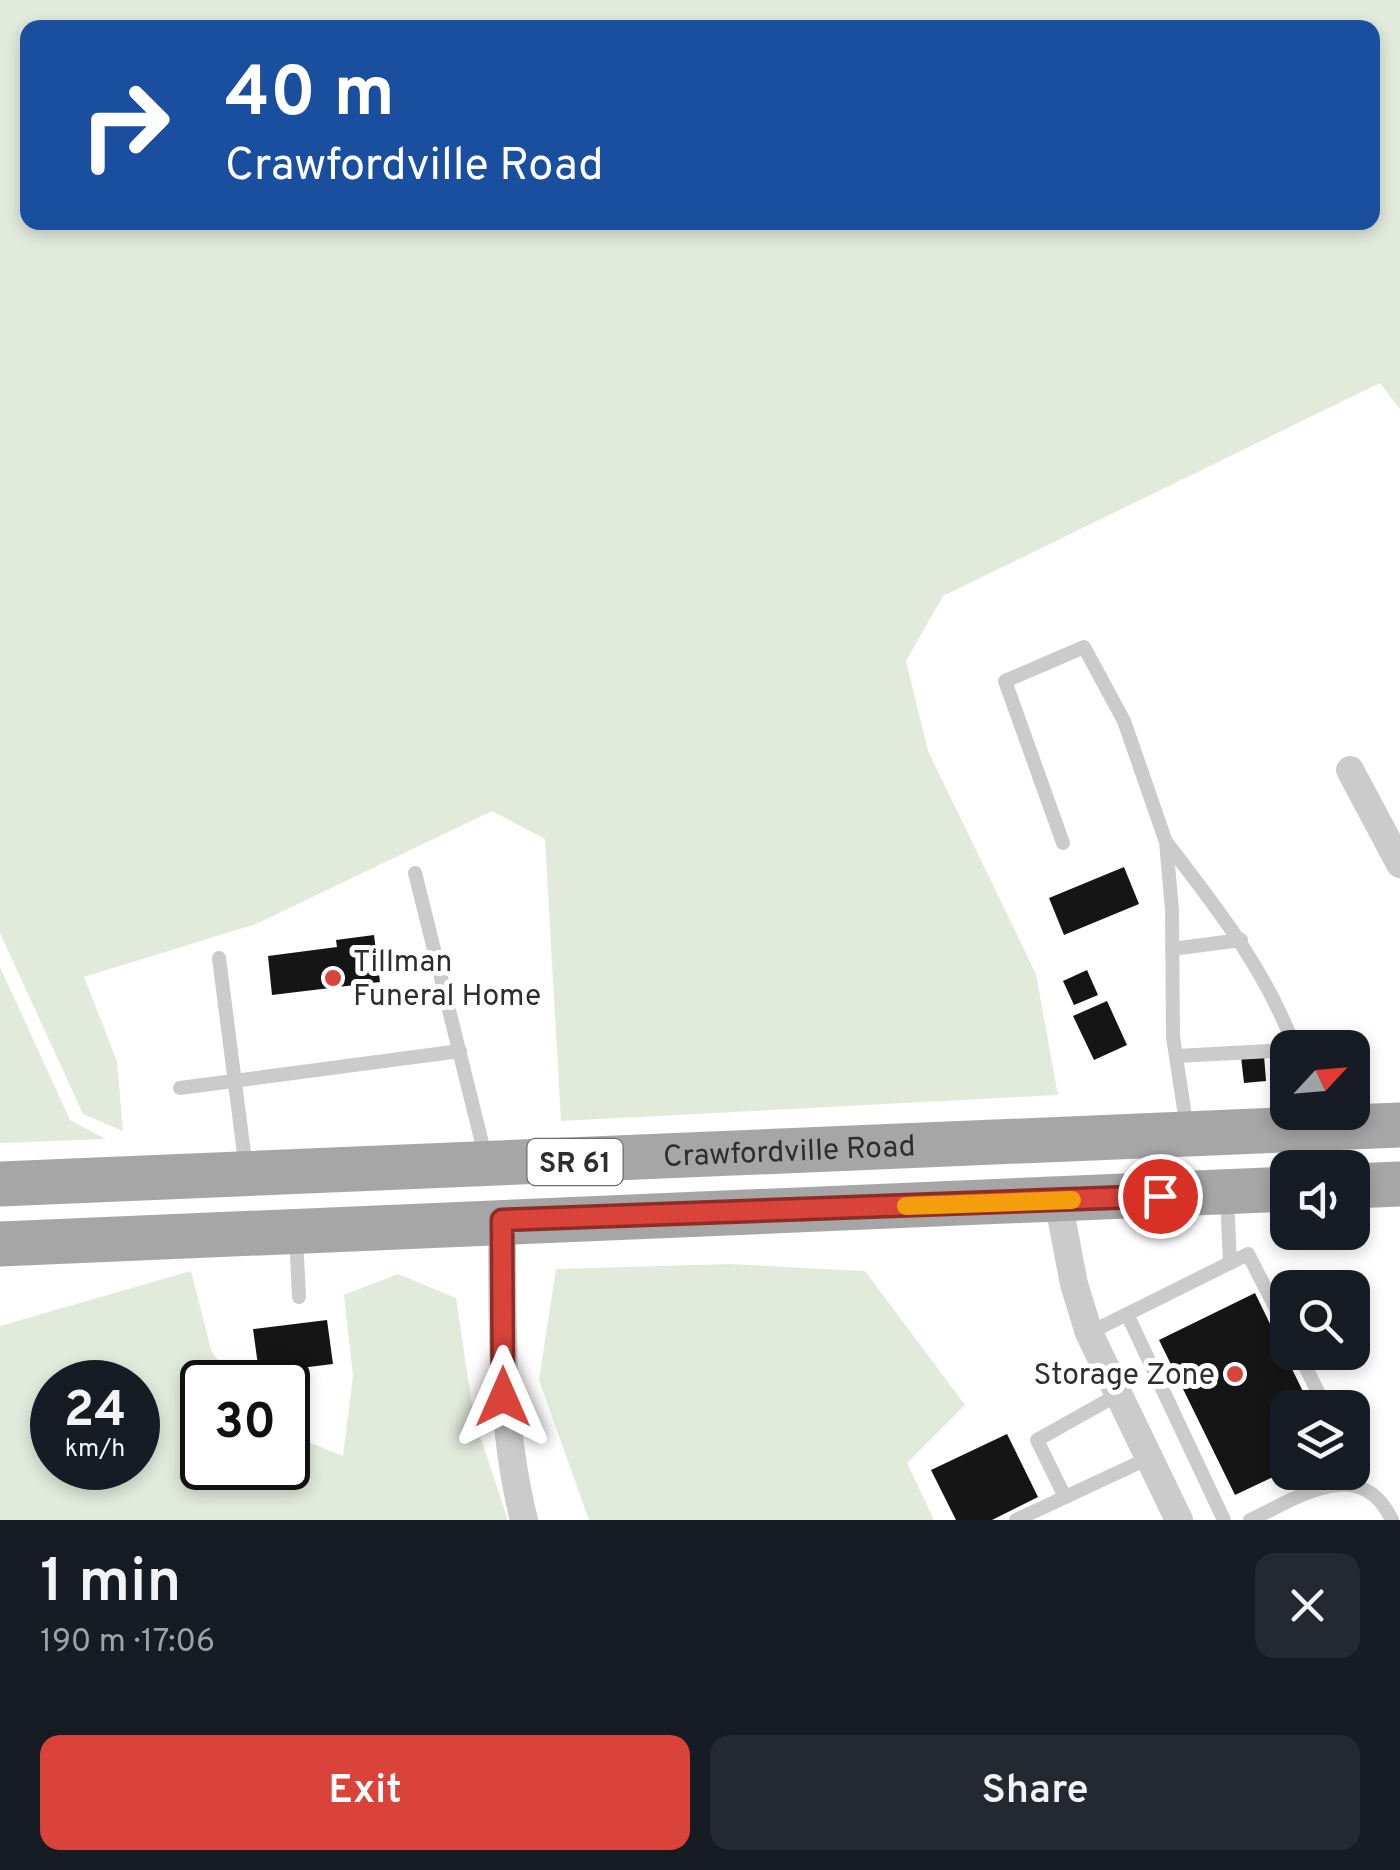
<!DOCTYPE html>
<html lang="en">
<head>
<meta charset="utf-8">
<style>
  :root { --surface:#171b24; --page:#242831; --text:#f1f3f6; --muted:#9ea1a6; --accent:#da433a }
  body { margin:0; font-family:Overpass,sans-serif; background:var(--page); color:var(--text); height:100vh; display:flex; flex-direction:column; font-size:38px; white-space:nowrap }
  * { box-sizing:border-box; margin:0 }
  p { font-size:32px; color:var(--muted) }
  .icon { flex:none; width:55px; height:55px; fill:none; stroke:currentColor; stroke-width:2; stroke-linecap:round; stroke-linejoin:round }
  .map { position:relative; height:1520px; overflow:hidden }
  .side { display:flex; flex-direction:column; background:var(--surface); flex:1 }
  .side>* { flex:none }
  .banner { position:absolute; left:20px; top:20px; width:1360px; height:210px; border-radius:20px; box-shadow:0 5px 15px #0003; background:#1a4fa0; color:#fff; overflow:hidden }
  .needle { width:65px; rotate:64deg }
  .fabs { position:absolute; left:1270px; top:1030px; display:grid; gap:20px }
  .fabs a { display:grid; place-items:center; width:100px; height:100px; border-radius:20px; background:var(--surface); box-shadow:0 5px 15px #0003; font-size:50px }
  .speed { position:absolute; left:30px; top:1360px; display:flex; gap:20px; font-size:50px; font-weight:700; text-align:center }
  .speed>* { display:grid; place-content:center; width:130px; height:130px; border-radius:50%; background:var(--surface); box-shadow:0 5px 15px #0003; line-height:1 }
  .speed small { font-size:25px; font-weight:400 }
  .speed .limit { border:5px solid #111; border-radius:15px; background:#fff; color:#111 }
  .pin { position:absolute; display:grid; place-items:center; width:85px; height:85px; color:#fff; margin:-42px; border:5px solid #fff; border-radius:50%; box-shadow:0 2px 10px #0007 }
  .me { position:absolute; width:110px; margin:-55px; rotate:0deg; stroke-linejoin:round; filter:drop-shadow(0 0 8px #0008) }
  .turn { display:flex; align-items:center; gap:35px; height:210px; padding:0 40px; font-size:45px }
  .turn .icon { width:130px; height:130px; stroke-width:2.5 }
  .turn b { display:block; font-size:70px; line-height:85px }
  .round { display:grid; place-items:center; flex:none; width:105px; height:105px; border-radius:20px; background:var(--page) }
  .overview { display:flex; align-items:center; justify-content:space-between; height:170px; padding:0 40px }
  h1 { font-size:60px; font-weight:600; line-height:75px }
  .primary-button { display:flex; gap:20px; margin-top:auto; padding:20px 40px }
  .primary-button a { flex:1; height:115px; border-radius:20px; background:var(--accent); color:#fff; font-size:40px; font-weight:600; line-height:115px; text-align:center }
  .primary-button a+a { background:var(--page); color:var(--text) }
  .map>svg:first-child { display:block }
  .green { fill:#e2eadc; fill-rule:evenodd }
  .building { fill:#151515 }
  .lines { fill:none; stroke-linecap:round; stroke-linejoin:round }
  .lane { stroke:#cbcbcb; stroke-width:14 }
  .street { stroke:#cbcbcb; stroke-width:28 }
  .primary { stroke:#a6a6a6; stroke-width:45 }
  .route-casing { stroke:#8e2c26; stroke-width:25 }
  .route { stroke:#da433a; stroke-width:18 }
  .slow { stroke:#f59e0b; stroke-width:18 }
  .poi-dot { fill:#da433a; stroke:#fff; stroke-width:4 }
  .labels { text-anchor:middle; stroke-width:10; stroke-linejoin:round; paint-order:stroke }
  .shield { fill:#fff; stroke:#6d6d6d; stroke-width:2.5 }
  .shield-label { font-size:28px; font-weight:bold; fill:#2e2e2e }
  .poi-label { font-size:30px; fill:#2e2e2e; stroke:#fff; text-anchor:start }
  .street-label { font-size:30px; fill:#2e2e2e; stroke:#fff }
</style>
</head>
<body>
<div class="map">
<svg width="1400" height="1520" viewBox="0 0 1400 1520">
  <rect width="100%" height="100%" fill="#fff"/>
  <g class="green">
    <path d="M 0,0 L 1400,0 L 1400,409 L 1380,383 L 943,596 L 906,661 L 928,751 L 1036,974 L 1058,1095 L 561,1121 L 545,839 L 492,811 L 256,924 L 84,977 L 117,1061 L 123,1131 L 83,1114 L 0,933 ZM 28,28 L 1372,28 L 1372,222 L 28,222 Z"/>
    <path d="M 0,967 L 70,1120 L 106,1139 L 0,1143 Z"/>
    <path d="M 730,1264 L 865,1271 L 965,1405 L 907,1463 L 934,1520 L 589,1520 L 539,1380 L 556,1269 Z"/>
    <path d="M 191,1271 L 212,1353 L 237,1382 L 202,1382 L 202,1468 L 288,1468 L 288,1434 L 343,1456 L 353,1376 L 344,1295 L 398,1274 L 456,1298 L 474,1418 L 508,1520 L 0,1520 L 0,1326 ZM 52,1382 L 138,1382 L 138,1468 L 52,1468 Z"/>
  </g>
  <g class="building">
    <path d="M 1124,867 L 1139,904 L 1064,935 L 1049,898 Z"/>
    <path d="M 374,935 L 380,982 L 272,995 L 268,956 L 337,947 L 336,940 Z"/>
    <path d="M 1087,970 L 1098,995 L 1074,1005 L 1063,981 Z"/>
    <path d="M 1107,1001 L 1127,1045 L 1094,1060 L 1073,1016 Z"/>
    <path d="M 1264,1055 L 1266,1081 L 1244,1083 L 1241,1057 Z"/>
    <path d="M 1255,1293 L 1311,1408 L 1288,1408 L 1288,1470 L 1235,1495 L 1159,1340 Z"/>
    <path d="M 327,1320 L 333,1364 L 259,1373 L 253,1329 Z"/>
    <path d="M 1007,1434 L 1038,1497 L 992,1520 L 956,1520 L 931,1470 Z"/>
  </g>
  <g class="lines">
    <g class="lane">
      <path d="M 1063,843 L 1005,681 L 1084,647 L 1124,721 L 1166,842 L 1172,910 L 1173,1037 L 1187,1129"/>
      <path d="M 1167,843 C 1218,910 1264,967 1295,1048"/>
      <path d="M 415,873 L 486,1159"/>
      <path d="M 1172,949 L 1241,940"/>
      <path d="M 219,958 L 246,1169"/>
      <path d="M 1177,1056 L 1288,1050"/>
      <path d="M 180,1088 L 460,1051"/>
      <path d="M 1227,1198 L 1230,1263"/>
      <path d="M 296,1236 L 299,1297"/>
      <path d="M 1127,1314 L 1224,1520"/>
      <path d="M 1089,1333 L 1248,1254 L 1288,1332"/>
      <path d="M 1298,1352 L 1326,1408"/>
      <path d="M 1065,1497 L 1037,1440 L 1119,1394"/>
      <path d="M 1016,1520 L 1149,1458"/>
      <path d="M 1250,1520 C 1298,1498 1360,1453 1392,1520"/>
    </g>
    <g class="street">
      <path d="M 1350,770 L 1400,864"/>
      <path d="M 1058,1200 L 1074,1284 L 1089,1333 L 1179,1520"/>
      <path d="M 502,1221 C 503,1322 499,1421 524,1520"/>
    </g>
    <g class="primary">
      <path id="s1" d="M 0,1184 L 1400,1125"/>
      <path d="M 1352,1186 L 1400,1184"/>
      <path d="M 0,1244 L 1288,1189"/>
    </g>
  </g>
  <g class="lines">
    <g class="route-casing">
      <path id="route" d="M 503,1397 L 502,1220 L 1160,1196"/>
    </g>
    <use href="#route" class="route"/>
    <path class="slow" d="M 906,1206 L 1072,1200"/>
  </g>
  <g class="poi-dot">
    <circle cx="333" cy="978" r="10"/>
    <circle cx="1235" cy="1374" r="10"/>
  </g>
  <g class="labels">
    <rect class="shield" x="527.5" y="1139" width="95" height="46" rx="8"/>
    <g class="shield-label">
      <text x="575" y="1172">SR 61</text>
    </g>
    <g class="poi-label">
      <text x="353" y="971">Tillman<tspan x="353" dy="34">Funeral Home</tspan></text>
      <text x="1215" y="1384" text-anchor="end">Storage Zone</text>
    </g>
    <g class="street-label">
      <text dy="10" stroke="none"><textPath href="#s1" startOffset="790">Crawfordville Road</textPath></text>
    </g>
  </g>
</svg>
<div class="fabs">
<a><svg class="needle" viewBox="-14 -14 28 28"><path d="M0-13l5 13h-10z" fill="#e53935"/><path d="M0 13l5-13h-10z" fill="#9ea1a6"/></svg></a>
<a><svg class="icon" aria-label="sound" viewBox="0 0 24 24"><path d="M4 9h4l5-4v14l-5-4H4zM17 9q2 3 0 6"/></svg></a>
<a><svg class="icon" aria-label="search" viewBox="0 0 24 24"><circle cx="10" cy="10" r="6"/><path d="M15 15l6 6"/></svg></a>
<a><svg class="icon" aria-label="layers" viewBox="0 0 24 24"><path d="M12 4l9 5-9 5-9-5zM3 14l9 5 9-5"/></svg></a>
</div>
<div class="speed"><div>24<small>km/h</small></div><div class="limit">30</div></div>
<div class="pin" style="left:1160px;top:1196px;background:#d93025"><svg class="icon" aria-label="arrive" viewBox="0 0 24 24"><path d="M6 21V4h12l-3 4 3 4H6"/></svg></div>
<svg class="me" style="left:503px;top:1397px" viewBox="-20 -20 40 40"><path d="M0-17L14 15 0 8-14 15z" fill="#da433a" stroke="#fff" stroke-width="4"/></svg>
<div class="banner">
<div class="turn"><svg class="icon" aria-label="right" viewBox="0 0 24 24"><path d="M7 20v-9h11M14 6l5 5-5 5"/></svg><div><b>40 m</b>Crawfordville Road</div></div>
</div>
</div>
<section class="side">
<div class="overview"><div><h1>1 min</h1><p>190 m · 17:06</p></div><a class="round"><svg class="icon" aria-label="close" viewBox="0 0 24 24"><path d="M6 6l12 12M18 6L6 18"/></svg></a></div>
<div class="primary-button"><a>Exit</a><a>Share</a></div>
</section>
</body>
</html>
